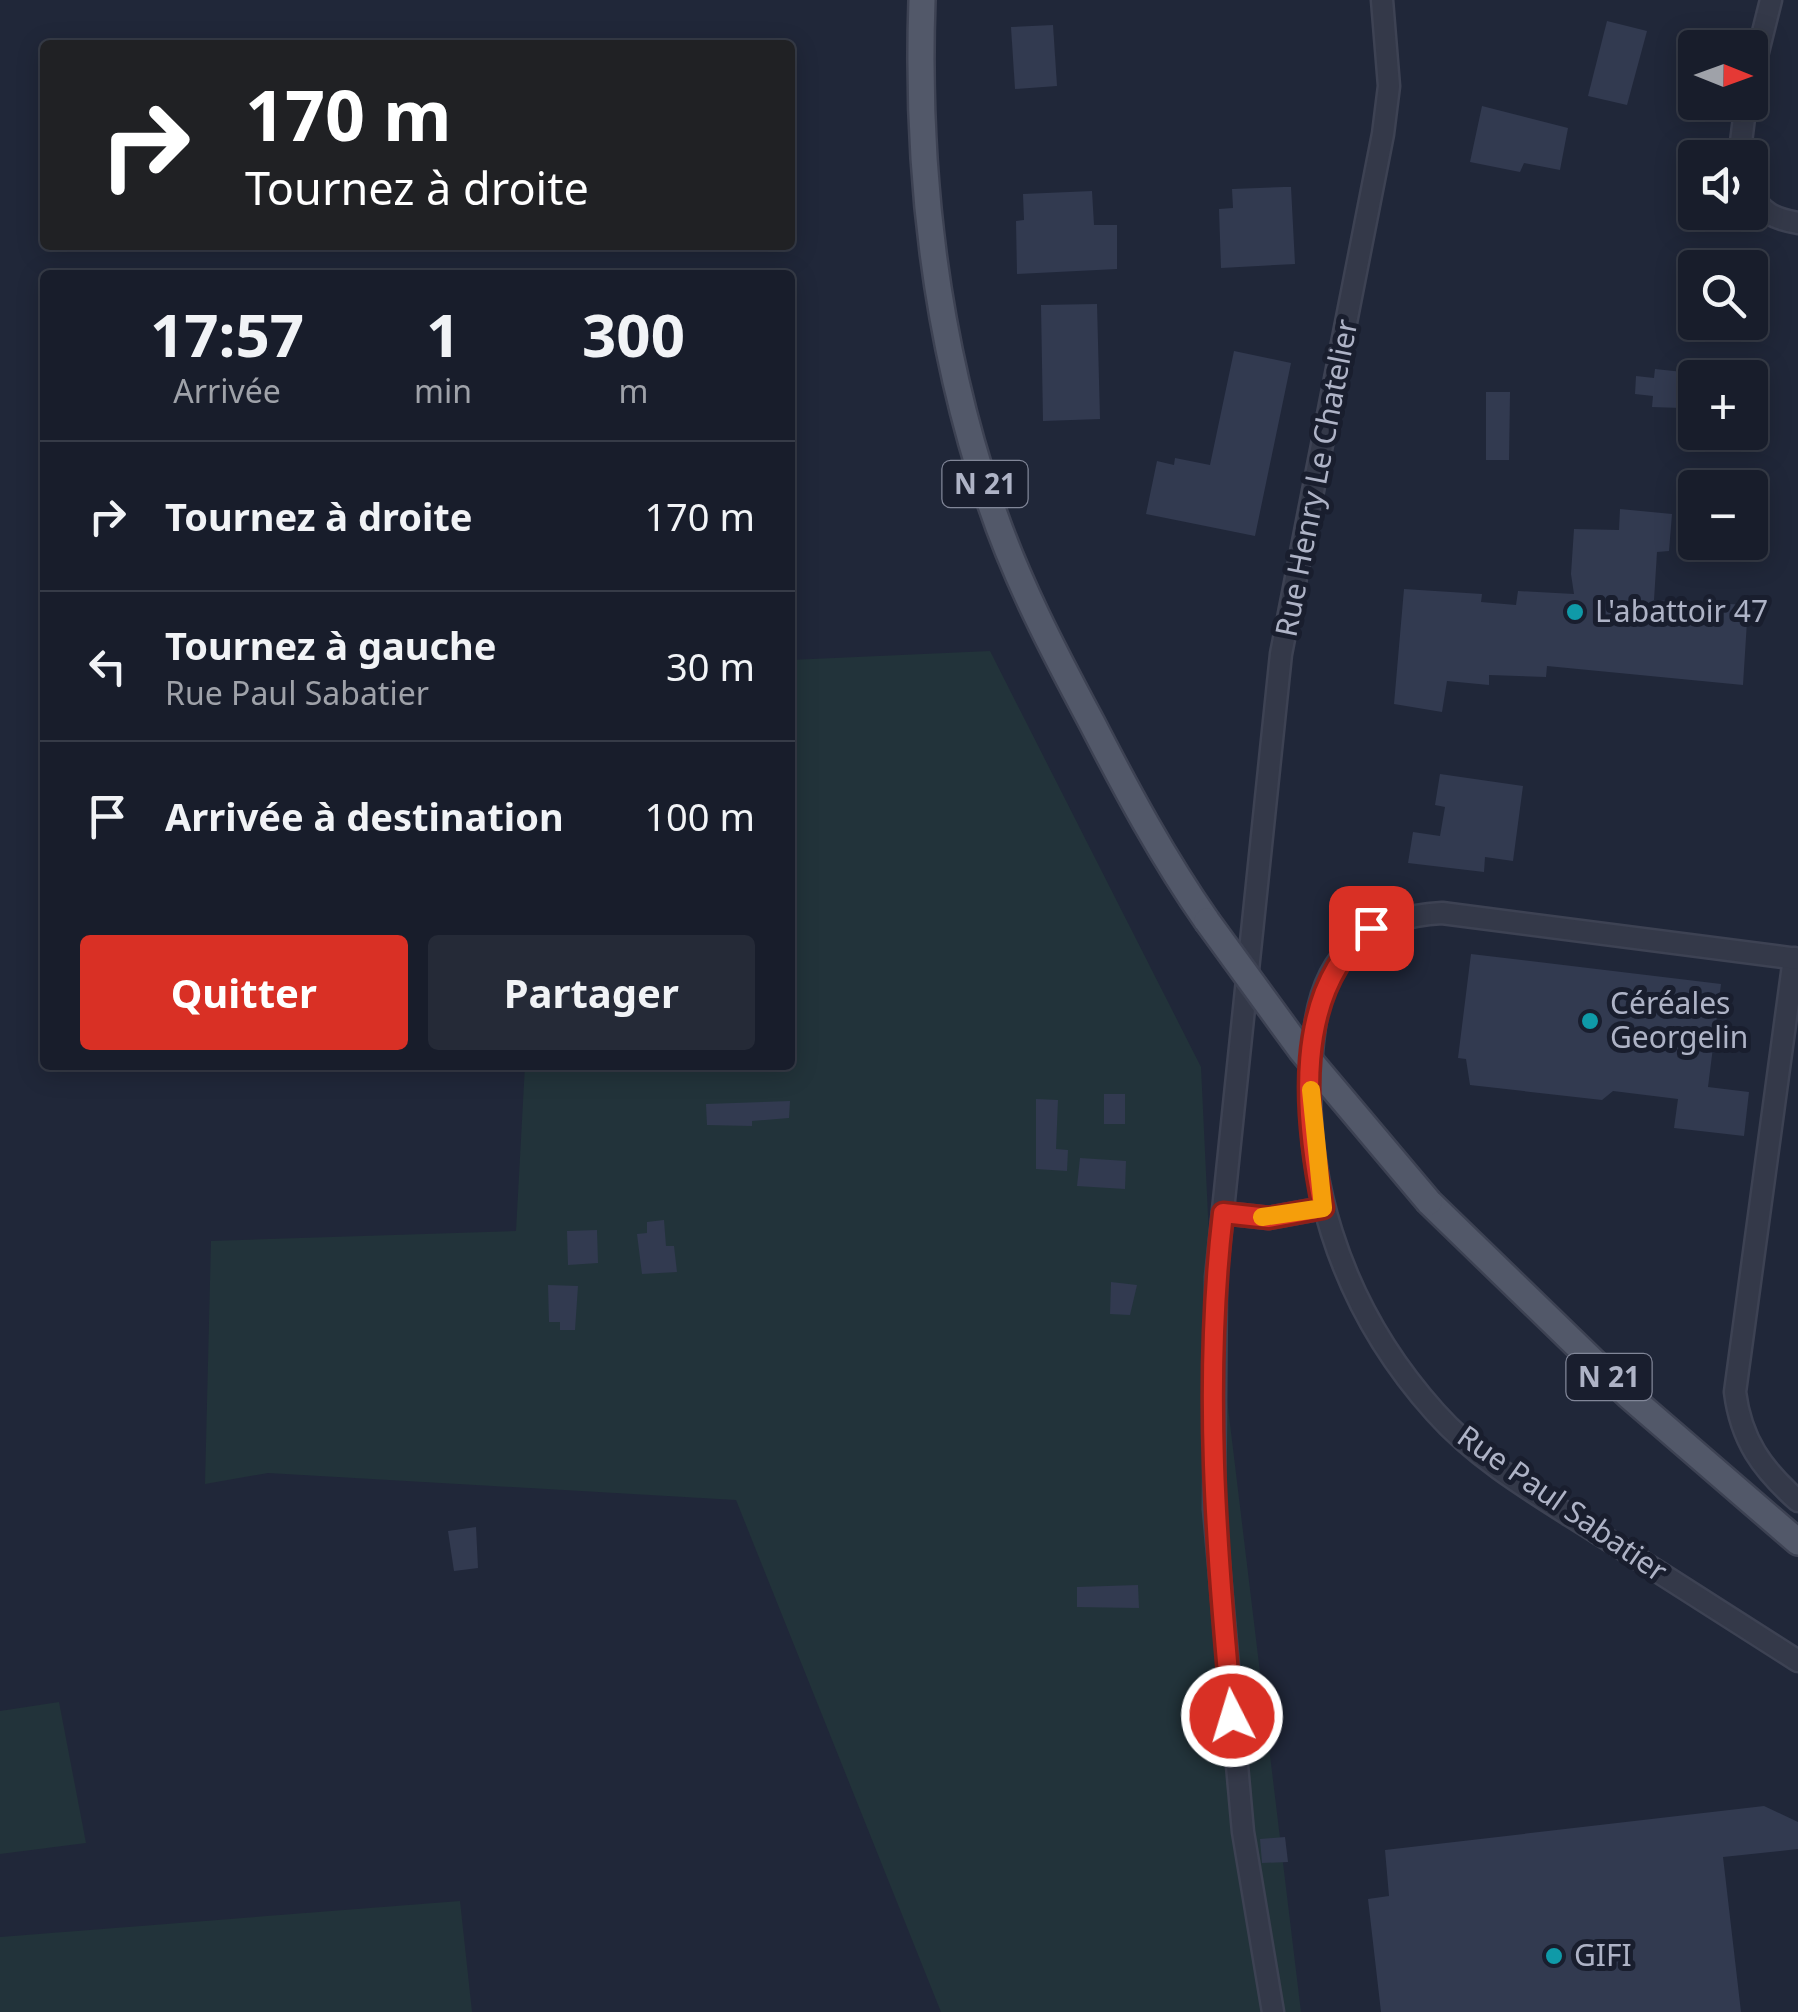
<!DOCTYPE html>
<html lang="fr">
<head>
<meta charset="utf-8">
<style>
  :root { --surface:#181d2b; --page:#252a37; --text:#f1f3f6; --muted:#9fa2a9; --line:#363b47; --accent:#d93025 }
  body { margin:0; font-family:"Noto Sans",sans-serif; background:var(--page); color:var(--text); height:100vh; display:flex; flex-direction:column; font-size:38px; white-space:nowrap }
  * { box-sizing:border-box; margin:0 }
  p { font-size:32px; color:var(--muted) }
  .icon { flex:none; width:55px; height:55px; fill:none; stroke:currentColor; stroke-width:2; stroke-linecap:round; stroke-linejoin:round }
  .map { position:relative; flex:1; overflow:hidden }
  .sheet { position:absolute; left:40px; top:270px; width:755px; height:800px; display:flex; flex-direction:column; background:var(--surface); border-radius:10px; box-shadow:0 5px 25px #0003,0 0 0 2px var(--line) }
  .sheet>* { flex:none }
  .hud { position:absolute; left:40px; top:40px; width:755px; height:210px; border-radius:10px; box-shadow:0 5px 25px #0003,0 0 0 2px var(--line); background:#202124; color:#fff; overflow:hidden }
  .needle { width:65px; rotate:91deg }
  .tools { position:absolute; left:1678px; top:30px; display:grid; gap:20px }
  .tools a { display:grid; place-items:center; width:90px; height:90px; border-radius:10px; background:var(--surface); box-shadow:0 5px 25px #0003,0 0 0 2px var(--line); font-size:50px }
  .pin { position:absolute; display:grid; place-items:center; width:85px; height:85px; color:#fff; margin:-42px; border-radius:20px; box-shadow:0 5px 15px #0006 }
  .me { position:absolute; width:110px; margin:-55px; rotate:355deg; stroke-linejoin:round; filter:drop-shadow(0 0 8px #0008) }
  .turn { display:flex; align-items:center; gap:35px; height:210px; padding:0 40px; font-size:45px }
  .turn .icon { width:130px; height:130px; stroke-width:2.5 }
  .turn b { display:block; font-size:70px; line-height:85px }
  .eta { display:flex; justify-content:space-evenly; align-items:center; height:170px; text-align:center }
  .eta b { font-size:60px; font-weight:700; line-height:70px }
  .button { display:flex; gap:20px; margin-top:auto; padding:20px 40px }
  .button a { flex:1; height:115px; border-radius:10px; background:var(--accent); color:#fff; font-size:40px; font-weight:700; line-height:115px; text-align:center }
  .button a+a { background:var(--page); color:var(--text) }
  ul { padding:0; list-style:none }
  li { display:flex; align-items:center; gap:30px; height:150px; padding:0 40px; border-top:2px solid var(--line) }
  li div { flex:1 }
  li b { display:block; font-size:38px }
  li em { font-style:normal }
  .map>svg:first-child { display:block }
  .green { fill:#22333a }
  .building { fill:#323a50 }
  .lines { fill:none; stroke-linecap:round; stroke-linejoin:round }
  .minor-casing { stroke:#3d4253; stroke-width:25 }
  .major-casing { stroke:#3d4253; stroke-width:30 }
  .minor { stroke:#343949; stroke-width:20 }
  .major { stroke:#525869; stroke-width:25 }
  .major-bridge-casing { stroke:#3d4253; stroke-width:30; stroke-linecap:butt }
  .major-bridge { stroke:#525869; stroke-width:25 }
  .route-casing { stroke:#8d1f18; stroke-width:25 }
  .route { stroke:#d93025; stroke-width:18 }
  .slow { stroke:#f59e0b; stroke-width:18 }
  .culture-dot { fill:#0f9aa8; stroke:#191e2e; stroke-width:4 }
  .labels { text-anchor:middle; stroke-width:10; stroke-linejoin:round; paint-order:stroke }
  .shield { fill:#191e2e; stroke:#818698; stroke-width:2.5 }
  .shield-label { font-size:28px; font-weight:bold; fill:#aeb3c6 }
  .street-label { font-size:30px; fill:#aeb3c6; stroke:#191e2e }
  .poi-label { font-size:30px; fill:#aeb3c6; stroke:#191e2e; text-anchor:start }
</style>
</head>
<body>
<div class="map">
<svg width="1798" height="2012" viewBox="0 0 1798 2012">
  <rect width="100%" height="100%" fill="#202739"/>
  <g class="green">
    <path d="M 990,651 L 1201,1067 L 1210,1258 L 1301,2012 L 941,2012 L 736,1500 L 268,1473 L 205,1484 L 211,1241 L 516,1231 L 525,1065 L 790,1065 L 790,660 Z"/>
    <path d="M 59,1702 L 86,1843 L 0,1854 L 0,1711 Z"/>
    <path d="M 460,1901 L 472,2012 L 0,2012 L 0,1937 Z"/>
  </g>
  <g class="building">
    <path d="M 1607,21 L 1647,31 L 1627,105 L 1588,96 Z"/>
    <path d="M 1053,25 L 1057,86 L 1015,89 L 1011,27 Z"/>
    <path d="M 1482,106 L 1568,128 L 1560,170 L 1524,163 L 1520,172 L 1470,162 Z"/>
    <path d="M 1284,187 L 1291,187 L 1295,264 L 1221,268 L 1219,209 L 1233,208 L 1232,189 Z"/>
    <path d="M 1092,191 L 1094,225 L 1117,225 L 1117,269 L 1017,274 L 1016,221 L 1024,220 L 1023,194 Z"/>
    <path d="M 1097,304 L 1100,419 L 1043,421 L 1041,305 Z"/>
    <path d="M 1234,351 L 1291,363 L 1255,536 L 1146,514 L 1157,461 L 1174,465 L 1175,458 L 1210,465 Z"/>
    <path d="M 1655,369 L 1683,372 L 1681,408 L 1652,407 L 1653,396 L 1635,394 L 1636,376 L 1654,378 Z"/>
    <path d="M 1486,392 L 1510,392 L 1509,460 L 1486,460 Z"/>
    <path d="M 1620,509 L 1672,514 L 1669,551 L 1657,552 L 1654,600 L 1748,605 L 1743,685 L 1547,666 L 1546,677 L 1489,675 L 1489,685 L 1447,681 L 1442,712 L 1394,704 L 1404,589 L 1482,594 L 1481,602 L 1516,605 L 1518,591 L 1574,594 L 1571,574 L 1574,529 L 1619,530 Z"/>
    <path d="M 1440,774 L 1523,786 L 1513,861 L 1485,857 L 1484,872 L 1408,863 L 1413,832 L 1440,836 L 1445,807 L 1435,805 Z"/>
    <path d="M 1471,954 L 1721,984 L 1708,1087 L 1749,1092 L 1744,1136 L 1674,1128 L 1678,1099 L 1613,1091 L 1602,1100 L 1470,1085 L 1466,1059 L 1458,1058 Z"/>
    <rect x="1104" y="1094" width="21" height="30"/>
    <path d="M 1036,1099 L 1058,1100 L 1056,1149 L 1068,1150 L 1067,1171 L 1036,1169 Z"/>
    <path d="M 790,1101 L 789,1118 L 752,1121 L 752,1126 L 707,1125 L 706,1104 Z"/>
    <path d="M 1080,1158 L 1126,1161 L 1125,1189 L 1077,1186 Z"/>
    <path d="M 664,1220 L 666,1246 L 674,1246 L 677,1272 L 642,1274 L 637,1234 L 647,1233 L 647,1222 Z"/>
    <path d="M 597,1230 L 598,1263 L 568,1265 L 567,1231 Z"/>
    <path d="M 1111,1282 L 1137,1285 L 1130,1315 L 1110,1314 Z"/>
    <path d="M 548,1285 L 578,1286 L 575,1330 L 560,1330 L 560,1322 L 549,1322 Z"/>
    <path d="M 476,1527 L 478,1568 L 454,1571 L 448,1531 Z"/>
    <path d="M 1138,1585 L 1139,1608 L 1077,1607 L 1077,1587 Z"/>
    <path d="M 1764,1806 L 1798,1822 L 1798,1849 L 1723,1857 L 1741,2012 L 1381,2012 L 1368,1899 L 1389,1896 L 1385,1850 Z"/>
    <path d="M 1285,1837 L 1288,1862 L 1262,1863 L 1260,1839 Z"/>
  </g>
  <g class="lines">
    <g class="minor-casing">
      <g id="minor">
        <path d="M 1750,84 L 1771,0"/>
        <path d="M 1739,158 L 1746,102"/>
        <path d="M 1750,193 C 1762,213 1775,219 1798,223"/>
        <path d="M 1794,958 L 1735,1392 C 1741,1440 1762,1469 1798,1501"/>
        <path d="M 1798,959 L 1442,913 C 1370,917 1325,951 1315,1026 C 1295,1169 1340,1306 1435,1412 C 1480,1463 1543,1498 1599,1534 C 1666,1577 1732,1619 1798,1661"/>
        <path d="M 1223,1213 L 1269,1218 L 1323,1208"/>
        <path d="M 1273,2012 L 1243,1832 L 1214,1509 L 1216,1277 L 1281,654 L 1383,134 L 1389,86 L 1382,0"/>
      </g>
    </g>
    <g class="major-casing">
      <g id="major">
        <path d="M 922,0 C 916,171 935,339 990,502 C 1016,580 1054,652 1092,723 C 1127,791 1163,858 1207,921"/>
        <path d="M 1429,1202 L 1629,1396 L 1798,1542"/>
      </g>
    </g>
    <use href="#minor" class="minor"/>
    <use href="#major" class="major"/>
    <g class="major-bridge-casing">
      <path id="major-bridge" d="M 1207,921 L 1301,1050 L 1429,1202"/>
    </g>
    <use href="#major-bridge" class="major-bridge"/>
  </g>
  <g class="lines">
    <g class="route-casing">
      <path id="route" d="M 1232,1716 C 1216,1549 1203,1381 1223,1213 L 1269,1218 L 1323,1208 C 1305,1119 1291,992 1371,928"/>
    </g>
    <use href="#route" class="route"/>
    <path class="slow" d="M 1262,1217 L 1323,1208 L 1311,1090"/>
  </g>
  <g class="culture-dot">
    <circle cx="1575" cy="612" r="10"/>
    <circle cx="1590" cy="1021" r="10"/>
    <circle cx="1554" cy="1956" r="10"/>
  </g>
  <g class="labels">
    <g class="shield">
      <rect x="942.5" y="461" width="85" height="46" rx="8"/>
      <rect x="1566.5" y="1354" width="85" height="46" rx="8"/>
    </g>
    <g class="shield-label">
      <text x="985" y="494">N 21</text>
      <text x="1609" y="1387">N 21</text>
    </g>
    <g class="street-label">
      <text transform="translate(1317 478) rotate(-79)" y="10">Rue Henry Le Chatelier</text>
      <text transform="translate(1562 1504) rotate(35)" y="10">Rue Paul Sabatier</text>
    </g>
    <g class="poi-label">
      <text x="1595" y="622">L'abattoir 47</text>
      <text x="1610" y="1014">Céréales<tspan x="1610" dy="34">Georgelin</tspan></text>
      <text x="1574" y="1966">GIFI</text>
    </g>
  </g>
</svg>
<div class="tools">
<a><svg class="needle" viewBox="-14 -14 28 28"><path d="M0-13l5 13h-10z" fill="#e53935"/><path d="M0 13l5-13h-10z" fill="#9fa2a9"/></svg></a>
<a><svg class="icon" aria-label="sound" viewBox="0 0 24 24"><path d="M4 9h4l5-4v14l-5-4H4zM17 9q2 3 0 6"/></svg></a>
<a><svg class="icon" aria-label="search" viewBox="0 0 24 24"><circle cx="10" cy="10" r="6"/><path d="M15 15l6 6"/></svg></a>
<a>+</a>
<a>−</a>
</div>
<div class="pin" style="left:1371px;top:928px;background:#d93025"><svg class="icon" aria-label="arrive" viewBox="0 0 24 24"><path d="M6 21V4h12l-3 4 3 4H6"/></svg></div>
<svg class="me" style="left:1232px;top:1716px" viewBox="-20 -20 40 40"><circle r="17" fill="#d93025" stroke="#fff" stroke-width="3"/><path d="M0-11L8 9 0 5-8 9z" fill="#fff"/></svg>
<div class="hud">
<div class="turn"><svg class="icon" aria-label="right" viewBox="0 0 24 24"><path d="M7 20v-9h11M14 6l5 5-5 5"/></svg><div><b>170 m</b>Tournez à droite</div></div>
</div>
<section class="sheet">
<div class="eta">
<div><b>17:57</b><p>Arrivée</p></div>
<div><b>1</b><p>min</p></div>
<div><b>300</b><p>m</p></div>
</div>
<ul>
<li><svg class="icon" aria-label="right" viewBox="0 0 24 24"><path d="M7 20v-9h11M14 6l5 5-5 5"/></svg><div><b>Tournez à droite</b></div><em>170 m</em></li>
<li><svg class="icon" aria-label="left" viewBox="0 0 24 24"><path d="M17 20v-9H6M10 6l-5 5 5 5"/></svg><div><b>Tournez à gauche</b><p>Rue Paul Sabatier</p></div><em>30 m</em></li>
<li><svg class="icon" aria-label="arrive" viewBox="0 0 24 24"><path d="M6 21V4h12l-3 4 3 4H6"/></svg><div><b>Arrivée à destination</b></div><em>100 m</em></li>
</ul>
<div class="button"><a>Quitter</a><a>Partager</a></div>
</section>
</div>
</body>
</html>
